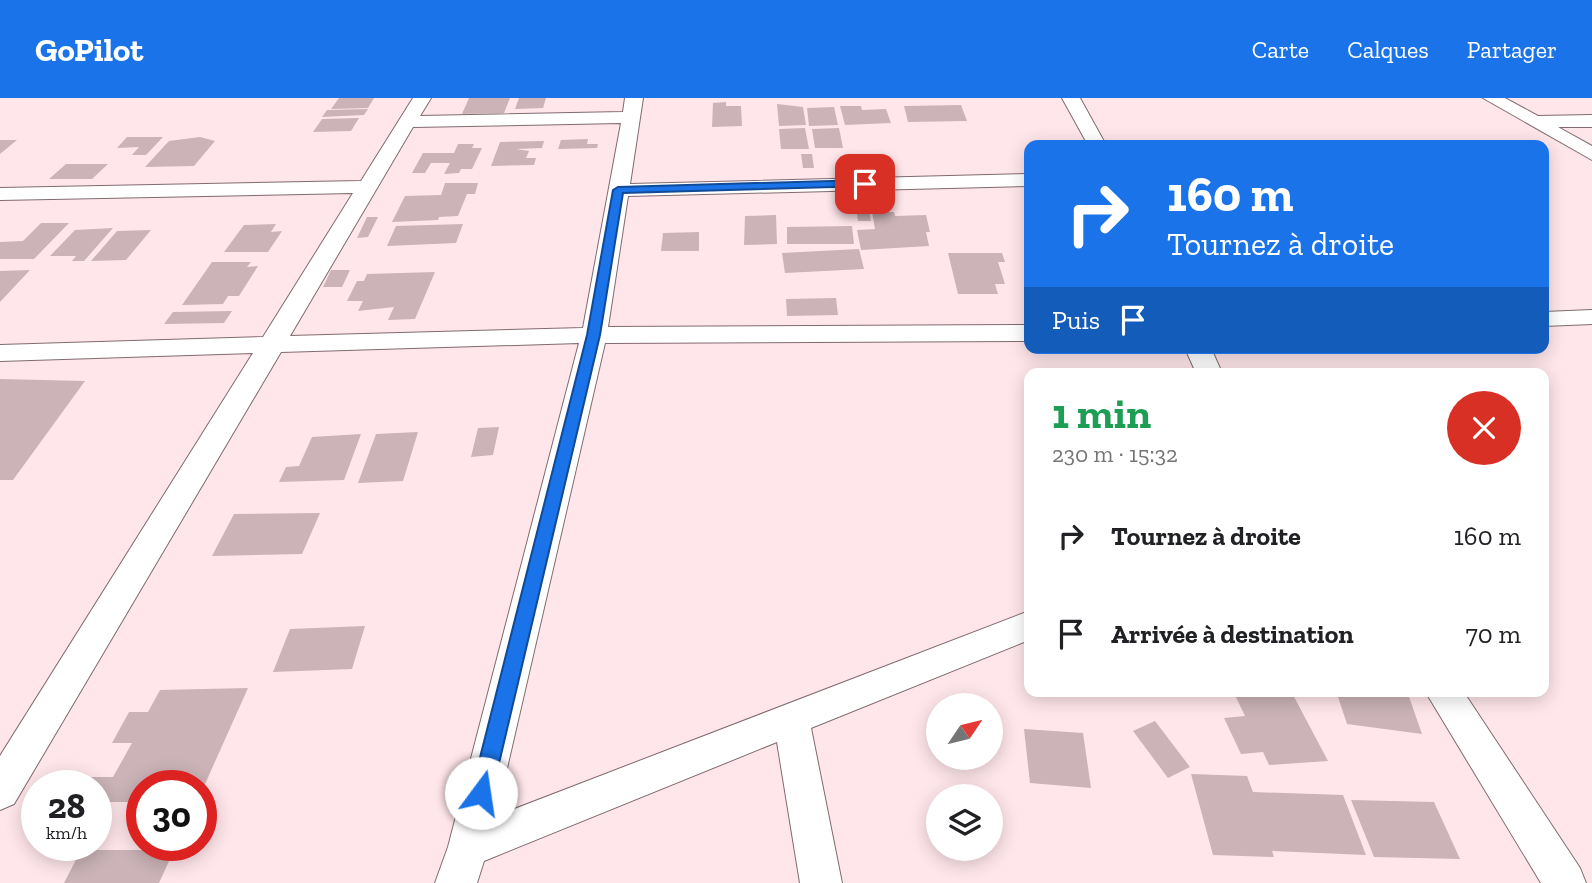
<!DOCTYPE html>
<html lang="fr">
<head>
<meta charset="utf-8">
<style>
  :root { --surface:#fff; --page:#f6f6f6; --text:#202124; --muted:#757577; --accent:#1a73e8 }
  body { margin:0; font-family:"Zilla Slab",serif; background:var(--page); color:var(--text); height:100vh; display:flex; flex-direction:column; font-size:26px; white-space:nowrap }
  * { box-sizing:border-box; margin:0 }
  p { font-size:23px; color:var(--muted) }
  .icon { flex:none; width:38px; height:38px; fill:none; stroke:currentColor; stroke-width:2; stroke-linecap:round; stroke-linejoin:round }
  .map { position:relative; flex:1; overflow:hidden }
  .details { position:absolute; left:1024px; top:270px; width:525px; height:329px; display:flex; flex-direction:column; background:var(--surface); border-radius:14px; box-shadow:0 4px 18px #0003 }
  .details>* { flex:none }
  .guide { position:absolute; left:1024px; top:42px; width:525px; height:214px; border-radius:14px; box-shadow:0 4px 18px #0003; background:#1a73e8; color:#fff; overflow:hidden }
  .needle { width:46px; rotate:55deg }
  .tools { position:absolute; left:926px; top:595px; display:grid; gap:14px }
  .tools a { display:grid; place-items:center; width:77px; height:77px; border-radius:50%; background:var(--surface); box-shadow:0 4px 18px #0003; font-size:35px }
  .speed { position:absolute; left:21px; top:672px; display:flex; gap:14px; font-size:35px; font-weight:700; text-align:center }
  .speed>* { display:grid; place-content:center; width:91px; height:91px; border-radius:50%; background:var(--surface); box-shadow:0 4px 18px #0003; line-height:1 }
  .speed small { font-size:18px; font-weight:400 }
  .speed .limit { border:10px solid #d22; background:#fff; color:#111 }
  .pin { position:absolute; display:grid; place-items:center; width:60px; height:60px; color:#fff; margin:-30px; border-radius:14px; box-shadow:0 4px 10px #0006 }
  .me { position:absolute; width:77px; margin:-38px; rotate:14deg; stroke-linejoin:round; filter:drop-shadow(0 0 5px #0008) }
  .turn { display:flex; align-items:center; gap:24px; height:147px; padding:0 28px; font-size:32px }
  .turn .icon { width:91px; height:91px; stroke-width:2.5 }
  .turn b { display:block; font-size:49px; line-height:60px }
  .then { display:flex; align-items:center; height:66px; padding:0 28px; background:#0003; gap:14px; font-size:26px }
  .round { display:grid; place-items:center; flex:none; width:74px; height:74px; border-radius:37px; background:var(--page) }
  .overview { display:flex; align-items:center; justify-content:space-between; height:119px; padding:0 28px }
  h1 { font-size:42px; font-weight:700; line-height:52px; color:#1e9e55 }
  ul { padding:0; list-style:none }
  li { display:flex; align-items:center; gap:21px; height:98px; padding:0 28px }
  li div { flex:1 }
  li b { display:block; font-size:26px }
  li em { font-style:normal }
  header { display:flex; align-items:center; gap:42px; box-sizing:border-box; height:98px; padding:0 35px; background:var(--accent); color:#fff }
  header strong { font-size:33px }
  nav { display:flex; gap:38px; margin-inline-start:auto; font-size:24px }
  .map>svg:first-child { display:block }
  .building { fill:#cbb3b7 }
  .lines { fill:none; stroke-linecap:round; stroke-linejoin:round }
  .street-casing { stroke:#816b6f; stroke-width:2 }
  .street { fill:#fff; fill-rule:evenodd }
  .route { fill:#1a73e8; stroke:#114b97; stroke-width:2 }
</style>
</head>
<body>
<header>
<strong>GoPilot</strong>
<nav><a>Carte</a><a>Calques</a><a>Partager</a></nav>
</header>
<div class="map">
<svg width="1592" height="785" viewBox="0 0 1592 785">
  <rect width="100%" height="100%" fill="#ffe6eb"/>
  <g class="building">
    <path d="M 339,0 L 374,0 L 368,10 L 331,11 Z"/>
    <path d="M 469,0 L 510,0 L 504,15 L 462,16 Z"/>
    <path d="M 519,0 L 546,0 L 543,10 L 515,11 Z"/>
    <path d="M 726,4 L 726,8 L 741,8 L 742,28 L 712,29 L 713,5 Z"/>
    <path d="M 777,6 L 803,9 L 806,27 L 779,28 Z"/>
    <path d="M 961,7 L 967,23 L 908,24 L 904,8 Z"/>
    <path d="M 840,8 L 861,8 L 862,12 L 886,11 L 891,25 L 845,27 Z"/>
    <path d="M 834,9 L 838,27 L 809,28 L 807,10 Z"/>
    <path d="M 368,11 L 364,17 L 322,19 L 327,12 Z"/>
    <path d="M 359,20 L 351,33 L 313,34 L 322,21 Z"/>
    <path d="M 805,30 L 809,51 L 781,51 L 779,31 Z"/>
    <path d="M 839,30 L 843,50 L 815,50 L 812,31 Z"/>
    <path d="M 127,39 L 163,39 L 146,57 L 132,57 L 139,49 L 117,50 Z"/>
    <path d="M 200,39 L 215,43 L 194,68 L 145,69 L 169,43 Z"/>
    <path d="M 588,41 L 587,46 L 598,46 L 597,50 L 558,51 L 561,42 Z"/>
    <path d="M 0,42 L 17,42 L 0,56 Z"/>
    <path d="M 544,43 L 542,50 L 516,51 L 529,53 L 526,60 L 536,60 L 534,67 L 491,68 L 500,44 Z"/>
    <path d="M 458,46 L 474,46 L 472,50 L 482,50 L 472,71 L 461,71 L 459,75 L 444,76 L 450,65 L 431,65 L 425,75 L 412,75 L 423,55 L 454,55 Z"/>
    <path d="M 801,56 L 812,56 L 814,70 L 803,70 Z"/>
    <path d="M 66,66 L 108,66 L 92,81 L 49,81 Z"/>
    <path d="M 445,85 L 478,85 L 475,96 L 467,96 L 458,118 L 439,119 L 438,122 L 392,124 L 405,98 L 441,97 Z"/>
    <path d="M 854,97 L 866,97 L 871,123 L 858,123 Z"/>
    <path d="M 872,114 L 894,114 L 895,118 L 926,117 L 930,134 L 926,134 L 929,148 L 861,152 L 857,132 L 875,131 Z"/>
    <path d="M 776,117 L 777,146 L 744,147 L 745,118 Z"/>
    <path d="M 367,119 L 378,119 L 368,139 L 357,140 Z"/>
    <path d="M 41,125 L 69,125 L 34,161 L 0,161 L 0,144 L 23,143 Z"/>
    <path d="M 276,126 L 271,134 L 282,133 L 268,154 L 224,154 L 244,127 Z"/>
    <path d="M 463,126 L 456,145 L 387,148 L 396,128 Z"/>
    <path d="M 852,128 L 854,146 L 787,146 L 787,129 Z"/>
    <path d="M 113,130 L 84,163 L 72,163 L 76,158 L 50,158 L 75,132 Z"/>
    <path d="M 151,132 L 126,162 L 91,163 L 117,133 Z"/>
    <path d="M 699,134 L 699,153 L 661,153 L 663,135 Z"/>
    <path d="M 859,151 L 864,171 L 785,175 L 782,155 Z"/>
    <path d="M 948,155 L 1002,155 L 1005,164 L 998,164 L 1005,186 L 995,186 L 998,196 L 958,196 Z"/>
    <path d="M 212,164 L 251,164 L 247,169 L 258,168 L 239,198 L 228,198 L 223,206 L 182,207 Z"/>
    <path d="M 30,172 L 0,204 L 0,173 Z"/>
    <path d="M 331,172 L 350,172 L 342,189 L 323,189 Z"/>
    <path d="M 435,174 L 415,221 L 388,222 L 394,209 L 358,213 L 363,203 L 347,203 L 357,183 L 364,183 L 367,176 Z"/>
    <path d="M 836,200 L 838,217 L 787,218 L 786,201 Z"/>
    <path d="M 232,213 L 224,225 L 164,226 L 173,214 Z"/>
    <path d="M 0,281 L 85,283 L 13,382 L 0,382 Z"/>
    <path d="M 499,329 L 493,357 L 471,359 L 478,330 Z"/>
    <path d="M 418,334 L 403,383 L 358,385 L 376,336 Z"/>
    <path d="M 361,336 L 344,382 L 279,384 L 286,369 L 299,368 L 312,339 Z"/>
    <path d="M 320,415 L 302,456 L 212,458 L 234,416 Z"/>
    <path d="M 365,528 L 352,571 L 273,574 L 290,531 Z"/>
    <path d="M 248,590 L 201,695 L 201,688 L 142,688 L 142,704 L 96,704 L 96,688 L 86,688 L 90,679 L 113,679 L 132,645 L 112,645 L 129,614 L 148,614 L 160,592 Z"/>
    <path d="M 1233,593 L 1291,593 L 1328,663 L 1269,667 L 1263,654 L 1241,656 L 1224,620 L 1245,618 Z"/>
    <path d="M 1336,593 L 1407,593 L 1422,636 L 1347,626 Z"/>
    <path d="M 1155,623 L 1190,669 L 1168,680 L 1133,633 Z"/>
    <path d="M 1024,631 L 1083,635 L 1091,690 L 1030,685 Z"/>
    <path d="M 1191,676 L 1247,678 L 1253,694 L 1343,697 L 1366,757 L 1272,753 L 1274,759 L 1213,757 Z"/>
    <path d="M 1351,702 L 1434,704 L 1460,761 L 1374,759 Z"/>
    <path d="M 81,752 L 174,752 L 159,785 L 64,785 Z"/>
  </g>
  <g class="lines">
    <g class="street-casing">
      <g id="street">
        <path d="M 413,0 L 431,0 L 420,18 L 623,14 L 625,0 L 643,0 L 630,86 L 1029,76 L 1029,88 L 628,98 L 608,229 L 1029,227 L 1029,243 L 605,245 L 496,718 L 1029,513 L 1029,542 L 811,630 L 842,785 L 800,785 L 777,644 L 484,763 L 477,785 L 435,785 L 448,749 L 579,245 L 281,254 L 14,706 L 0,712 L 0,658 L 253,255 L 0,263 L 0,247 L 263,239 L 353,95 L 0,102 L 0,90 L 361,83 ZM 621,25 L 583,230 L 290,238 L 413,29 Z"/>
        <path d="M 1062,0 L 1080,0 L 1106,47 L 1088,47 Z"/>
        <path d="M 1483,0 L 1505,0 L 1538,18 L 1592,17 L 1592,29 L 1558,29 L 1592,48 L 1592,62 Z"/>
        <path d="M 1592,212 L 1592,226 L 1544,228 L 1544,214 Z"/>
        <path d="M 1185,250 L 1211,250 L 1222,275 L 1196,275 Z"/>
        <path d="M 1425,593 L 1463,593 L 1580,770 L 1586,785 L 1541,785 Z"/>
      </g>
    </g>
    <use href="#street" class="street"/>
  </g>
  <path class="route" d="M 865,82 L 869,83 L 869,88 L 623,95 L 600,237 L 492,695 L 488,702 L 481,705 L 474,702 L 471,695 L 587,237 L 613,92 L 618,89 Z"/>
</svg>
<div class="tools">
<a><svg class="needle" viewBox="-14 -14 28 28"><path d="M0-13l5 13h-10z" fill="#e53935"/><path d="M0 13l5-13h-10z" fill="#757577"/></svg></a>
<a><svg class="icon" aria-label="layers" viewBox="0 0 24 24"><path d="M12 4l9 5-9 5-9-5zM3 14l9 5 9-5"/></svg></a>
</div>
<div class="speed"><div>28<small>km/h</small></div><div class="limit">30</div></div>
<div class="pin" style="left:865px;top:86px;background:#d93025"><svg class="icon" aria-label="arrive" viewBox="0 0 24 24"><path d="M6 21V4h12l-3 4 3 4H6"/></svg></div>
<svg class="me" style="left:481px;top:695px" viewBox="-20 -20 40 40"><circle r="19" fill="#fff"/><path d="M0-13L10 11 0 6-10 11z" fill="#1a73e8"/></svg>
<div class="guide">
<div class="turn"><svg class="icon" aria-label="right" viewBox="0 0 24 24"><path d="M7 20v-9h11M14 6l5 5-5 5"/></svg><div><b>160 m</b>Tournez à droite</div></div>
<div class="then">Puis<svg class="icon" aria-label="arrive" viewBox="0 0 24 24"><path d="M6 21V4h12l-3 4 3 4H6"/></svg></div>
</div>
<section class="details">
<div class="overview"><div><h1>1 min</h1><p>230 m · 15:32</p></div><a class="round" style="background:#d93025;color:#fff"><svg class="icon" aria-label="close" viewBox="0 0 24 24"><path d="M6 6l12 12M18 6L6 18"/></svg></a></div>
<ul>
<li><svg class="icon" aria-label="right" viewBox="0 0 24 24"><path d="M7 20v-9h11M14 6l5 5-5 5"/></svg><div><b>Tournez à droite</b></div><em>160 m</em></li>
<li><svg class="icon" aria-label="arrive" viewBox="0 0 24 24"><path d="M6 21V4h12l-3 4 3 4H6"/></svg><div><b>Arrivée à destination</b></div><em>70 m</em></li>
</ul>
</section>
</div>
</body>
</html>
